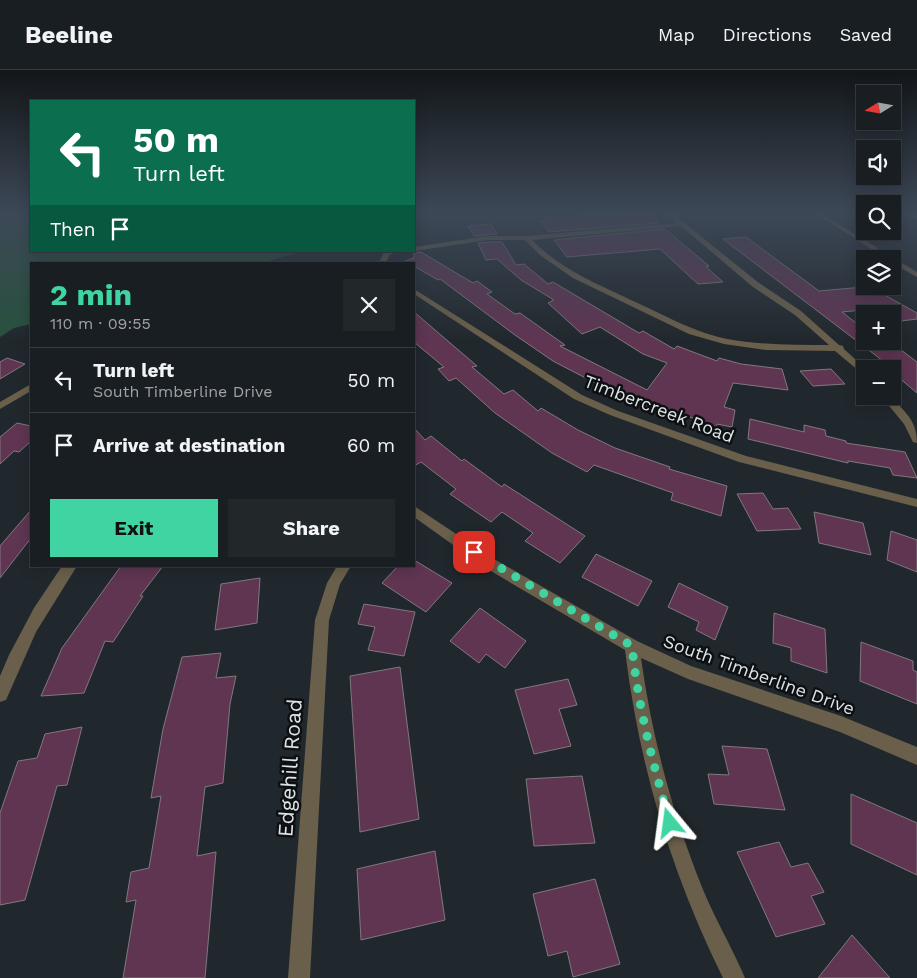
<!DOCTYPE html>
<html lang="en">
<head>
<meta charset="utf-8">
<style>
  :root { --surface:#191e22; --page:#22272a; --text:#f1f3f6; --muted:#9fa2a5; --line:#373c40; --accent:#3fd4a2 }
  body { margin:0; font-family:"Work Sans",sans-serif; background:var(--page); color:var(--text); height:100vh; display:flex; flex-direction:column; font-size:19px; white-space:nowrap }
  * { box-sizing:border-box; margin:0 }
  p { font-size:16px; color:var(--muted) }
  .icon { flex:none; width:28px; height:28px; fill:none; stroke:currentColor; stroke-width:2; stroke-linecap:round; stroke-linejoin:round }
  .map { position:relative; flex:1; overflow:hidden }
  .side { position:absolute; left:30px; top:192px; width:385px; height:305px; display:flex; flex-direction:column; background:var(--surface); border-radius:0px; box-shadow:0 2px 12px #0003,0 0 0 1px var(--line) }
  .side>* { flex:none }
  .top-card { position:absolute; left:30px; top:30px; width:385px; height:152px; border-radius:0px; box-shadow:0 2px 12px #0003,0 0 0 1px var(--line); background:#0b6e4f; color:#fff; overflow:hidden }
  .needle { width:32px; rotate:259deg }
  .tools { position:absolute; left:856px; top:15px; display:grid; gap:10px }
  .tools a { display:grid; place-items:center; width:45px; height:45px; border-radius:0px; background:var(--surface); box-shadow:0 2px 12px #0003,0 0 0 1px var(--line); font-size:25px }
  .pin { position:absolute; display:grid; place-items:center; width:42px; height:42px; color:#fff; margin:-21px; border-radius:10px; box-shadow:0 2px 8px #0006 }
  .me { position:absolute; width:55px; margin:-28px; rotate:344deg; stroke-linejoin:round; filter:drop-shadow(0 0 4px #0008) }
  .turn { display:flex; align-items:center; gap:18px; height:105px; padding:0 20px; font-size:22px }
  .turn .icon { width:65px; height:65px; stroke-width:2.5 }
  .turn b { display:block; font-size:35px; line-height:42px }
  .then { display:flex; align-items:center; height:48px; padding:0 20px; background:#0003; gap:10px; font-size:19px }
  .round { display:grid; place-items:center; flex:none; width:52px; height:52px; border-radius:0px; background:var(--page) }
  .headline { display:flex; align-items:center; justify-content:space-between; height:85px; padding:0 20px }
  h1 { font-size:30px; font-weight:700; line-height:38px; color:var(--accent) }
  .primary-button { display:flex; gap:10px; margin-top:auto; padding:10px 20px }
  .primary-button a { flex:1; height:58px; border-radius:0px; background:var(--accent); color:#111; font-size:20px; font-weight:700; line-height:58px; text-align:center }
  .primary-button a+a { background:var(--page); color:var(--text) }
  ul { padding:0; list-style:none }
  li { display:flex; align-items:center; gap:15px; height:65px; padding:0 20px; border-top:1px solid var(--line) }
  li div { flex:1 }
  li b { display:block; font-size:19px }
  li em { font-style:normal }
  header { display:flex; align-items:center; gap:30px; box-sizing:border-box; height:70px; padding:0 25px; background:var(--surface); border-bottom:1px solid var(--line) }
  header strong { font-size:24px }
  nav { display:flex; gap:28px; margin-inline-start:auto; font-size:18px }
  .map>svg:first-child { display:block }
  .green { fill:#27513d }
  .building { fill:#5f3552; stroke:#81787e }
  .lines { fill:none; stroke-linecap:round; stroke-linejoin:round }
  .service { fill:#695f4b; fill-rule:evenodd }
  .minor { fill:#695f4b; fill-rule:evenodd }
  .tertiary { fill:#695f4b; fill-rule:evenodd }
  .route { stroke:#3fd4a2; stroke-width:9; stroke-dasharray:0 16.2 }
  .labels { text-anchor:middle; stroke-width:5; stroke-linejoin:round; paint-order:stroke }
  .street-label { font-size:18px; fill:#dee3e6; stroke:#0d1013 }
  .near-street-label { font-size:21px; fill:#dee3e6; stroke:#0d1013 }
</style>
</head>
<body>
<header>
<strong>Beeline</strong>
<nav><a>Map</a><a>Directions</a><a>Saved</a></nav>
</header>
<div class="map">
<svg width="917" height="908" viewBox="0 0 917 908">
  <rect width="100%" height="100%" fill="#21282d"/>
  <path class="green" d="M 0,143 L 31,143 L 31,181 L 303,181 L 258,194 L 31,194 L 31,254 L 14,258 L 0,267 Z"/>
  <g class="building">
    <path d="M 637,143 L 650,143 L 659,153 L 549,162 L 540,151 L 547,151 L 545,148 Z"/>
    <path d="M 491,154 L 497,164 L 474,166 L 468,156 Z"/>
    <path d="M 665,159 L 709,196 L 706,197 L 723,212 L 698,214 L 660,179 L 567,187 L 554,170 Z"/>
    <path d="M 746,167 L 819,221 L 863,217 L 873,224 L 881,223 L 917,243 L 917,249 L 901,251 L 883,238 L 842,242 L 865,260 L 865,273 L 889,271 L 917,292 L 917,323 L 892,302 L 892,299 L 883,295 L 887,294 L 723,169 Z"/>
    <path d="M 488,172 L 502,172 L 516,195 L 524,194 L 548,214 L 553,212 L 639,263 L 643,261 L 674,279 L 677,276 L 717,291 L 719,288 L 741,294 L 782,299 L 788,320 L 733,313 L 724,337 L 735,340 L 732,357 L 717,354 L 716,360 L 694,354 L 695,349 L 657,335 L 654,339 L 626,329 L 553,291 L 515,265 L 440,209 L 438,210 L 414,196 L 414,194 L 405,191 L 414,188 L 414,183 L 421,182 L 473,213 L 477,211 L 492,222 L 487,224 L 515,244 L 520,243 L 565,275 L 560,276 L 647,320 L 667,293 L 643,284 L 600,257 L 582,264 L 548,233 L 554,230 L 521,210 L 497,189 L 486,190 L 478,173 Z"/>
    <path d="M 414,242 L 477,296 L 472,297 L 504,324 L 513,320 L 538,341 L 541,338 L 578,360 L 615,378 L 670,397 L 669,399 L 727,416 L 721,446 L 671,430 L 673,423 L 594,395 L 587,402 L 552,383 L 495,343 L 456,308 L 449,311 L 438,299 L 444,297 L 414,272 Z"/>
    <path d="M 7,288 L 25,294 L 0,309 L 0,292 Z"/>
    <path d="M 831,299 L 845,314 L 813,316 L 800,301 Z"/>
    <path d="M 750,349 L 804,362 L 804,355 L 825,360 L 826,366 L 846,371 L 846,373 L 905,382 L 917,408 L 893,405 L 890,398 L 848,391 L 848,393 L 748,369 Z"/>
    <path d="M 17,353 L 31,356 L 31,371 L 19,382 L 14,381 L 0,394 L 0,367 Z"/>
    <path d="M 414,358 L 425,370 L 431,366 L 462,391 L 464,389 L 502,417 L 504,414 L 585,466 L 560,493 L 525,471 L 533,463 L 502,442 L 491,452 L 450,424 L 456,419 L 421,392 L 414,396 Z"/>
    <path d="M 763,423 L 773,439 L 788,438 L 801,459 L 757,461 L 737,424 Z"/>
    <path d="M 31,440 L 31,468 L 0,508 L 0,476 Z"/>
    <path d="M 814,442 L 863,453 L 871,485 L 819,473 Z"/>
    <path d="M 891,461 L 917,470 L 917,502 L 887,490 Z"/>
    <path d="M 596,484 L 652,511 L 638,536 L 582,507 Z"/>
    <path d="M 414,490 L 452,513 L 426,542 L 382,513 L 398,496 L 414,496 Z"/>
    <path d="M 121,496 L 163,496 L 140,526 L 143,526 L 113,572 L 105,571 L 84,623 L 41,626 L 62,578 Z"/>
    <path d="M 260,508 L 257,553 L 215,560 L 221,514 Z"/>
    <path d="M 679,513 L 728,537 L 715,570 L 696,560 L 699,552 L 668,537 Z"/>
    <path d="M 364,534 L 415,542 L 404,586 L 368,580 L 375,557 L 358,554 Z"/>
    <path d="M 480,538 L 526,571 L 505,598 L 486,584 L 479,593 L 450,571 Z"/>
    <path d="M 774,543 L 825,559 L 827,603 L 791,591 L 791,578 L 773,573 Z"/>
    <path d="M 861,572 L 913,591 L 913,600 L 917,602 L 917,634 L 860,611 Z"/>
    <path d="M 221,583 L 216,608 L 236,606 L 230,634 L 223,713 L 205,717 L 197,786 L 216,782 L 205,908 L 123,908 L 136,830 L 126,832 L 131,802 L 149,798 L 161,726 L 151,728 L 163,659 L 182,587 Z"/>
    <path d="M 400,597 L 419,749 L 360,762 L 350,606 Z"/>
    <path d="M 568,609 L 577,635 L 559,639 L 571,676 L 534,684 L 515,620 Z"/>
    <path d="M 82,657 L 67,715 L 57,716 L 25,830 L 0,835 L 0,743 L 18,691 L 37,688 L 45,664 Z"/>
    <path d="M 722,676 L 767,679 L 785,740 L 714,734 L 708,704 L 729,705 Z"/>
    <path d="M 582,706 L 595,773 L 534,776 L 526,709 Z"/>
    <path d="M 851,724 L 917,753 L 917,805 L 851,774 Z"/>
    <path d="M 779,772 L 791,797 L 808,793 L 824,822 L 811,826 L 825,854 L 776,867 L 737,782 Z"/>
    <path d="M 435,781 L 445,850 L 361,870 L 357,799 Z"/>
    <path d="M 595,809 L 620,894 L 573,907 L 567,881 L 548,886 L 533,824 Z"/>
    <path d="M 852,865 L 890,908 L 818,908 Z"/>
  </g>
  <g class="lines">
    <g class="service">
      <path d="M 815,143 L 820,143 L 917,202 L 917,207 L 892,193 L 892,189 L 887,189 Z"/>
      <path d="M 901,143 L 907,143 L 917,145 L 917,149 Z"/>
    </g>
    <g class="minor">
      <path d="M 666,143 L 672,143 L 759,213 L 801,241 L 839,275 L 843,276 L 844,279 L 866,299 L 865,306 L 835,281 L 766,280 L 724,274 L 689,264 L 573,208 L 540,185 L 525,170 L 488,170 L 414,181 L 414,177 L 488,166 L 527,166 L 677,153 ZM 681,156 L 753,217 L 795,245 L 829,275 C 794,275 761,275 727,269 C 697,263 670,248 642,235 C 604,217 562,201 532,170 Z"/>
      <path d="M 388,181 L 400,181 L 386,186 L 382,184 Z"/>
      <path d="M 31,314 L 31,321 L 0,339 L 0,332 Z"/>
      <path d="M 881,326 L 891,326 C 905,343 917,350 917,373 L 913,372 L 904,354 Z"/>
      <path d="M 414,436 L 494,489 L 637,571 L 691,596 L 841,646 L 917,677 L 917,695 L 840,662 L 688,609 L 641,588 C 652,668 673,746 704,822 C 716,851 733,879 745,908 L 723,908 C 671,803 639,695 625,580 L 484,497 L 414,447 Z"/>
      <path d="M 62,496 L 77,496 L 36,562 L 6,630 L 0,632 L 0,606 L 9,585 L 34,538 Z"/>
      <path d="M 337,496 L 351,496 L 340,514 L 329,550 L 310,908 L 288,908 L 315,550 L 327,513 Z"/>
    </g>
    <g class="tertiary">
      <path d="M 386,182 L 390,184 L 385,194 L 378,194 L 384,183 Z"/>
      <path d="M 414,219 L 582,325 L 618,341 L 746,386 L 917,429 L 917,437 L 739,392 L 610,345 L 574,329 L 414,224 Z"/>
    </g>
  </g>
  <linearGradient id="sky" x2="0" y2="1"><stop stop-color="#121619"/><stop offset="0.53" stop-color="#3d4857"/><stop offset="1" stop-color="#3d4857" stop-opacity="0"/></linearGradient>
  <rect width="917" height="270" fill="url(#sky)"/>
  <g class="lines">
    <path class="route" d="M 474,482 L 632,576 C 638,637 653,694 670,753"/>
  </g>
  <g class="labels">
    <g class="street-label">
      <text transform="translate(659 339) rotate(21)" y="6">Timbercreek Road</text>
      <text transform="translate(759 605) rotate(20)" y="6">South Timberline Drive</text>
    </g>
    <g class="near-street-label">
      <text transform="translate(290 698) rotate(-86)" y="7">Edgehill Road</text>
    </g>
  </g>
</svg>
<div class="tools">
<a><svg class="needle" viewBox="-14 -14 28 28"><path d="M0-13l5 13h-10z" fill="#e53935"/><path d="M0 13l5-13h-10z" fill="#9fa2a5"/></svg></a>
<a><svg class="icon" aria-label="sound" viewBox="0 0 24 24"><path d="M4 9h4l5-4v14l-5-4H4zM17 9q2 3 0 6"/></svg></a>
<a><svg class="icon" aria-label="search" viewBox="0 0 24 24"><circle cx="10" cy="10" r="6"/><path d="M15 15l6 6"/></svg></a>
<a><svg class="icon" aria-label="layers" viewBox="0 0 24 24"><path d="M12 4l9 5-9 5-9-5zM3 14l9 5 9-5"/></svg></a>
<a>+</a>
<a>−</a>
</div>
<div class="pin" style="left:474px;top:482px;background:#d93025"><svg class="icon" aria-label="arrive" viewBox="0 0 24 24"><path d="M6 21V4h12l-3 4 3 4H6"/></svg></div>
<svg class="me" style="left:670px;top:753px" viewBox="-20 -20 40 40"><path d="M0-17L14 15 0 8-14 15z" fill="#3fd4a2" stroke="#fff" stroke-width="4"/></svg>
<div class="top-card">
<div class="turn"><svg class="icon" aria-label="left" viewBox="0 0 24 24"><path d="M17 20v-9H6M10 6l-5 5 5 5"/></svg><div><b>50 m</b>Turn left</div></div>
<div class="then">Then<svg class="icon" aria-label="arrive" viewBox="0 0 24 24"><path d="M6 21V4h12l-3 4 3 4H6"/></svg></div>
</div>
<section class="side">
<div class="headline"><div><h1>2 min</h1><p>110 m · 09:55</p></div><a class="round"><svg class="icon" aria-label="close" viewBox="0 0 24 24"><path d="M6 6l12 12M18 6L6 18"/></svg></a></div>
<ul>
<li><svg class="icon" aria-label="left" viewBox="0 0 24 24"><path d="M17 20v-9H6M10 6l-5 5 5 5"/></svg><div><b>Turn left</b><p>South Timberline Drive</p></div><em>50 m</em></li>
<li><svg class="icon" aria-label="arrive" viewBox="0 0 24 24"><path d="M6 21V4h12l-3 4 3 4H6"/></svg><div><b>Arrive at destination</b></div><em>60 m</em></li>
</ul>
<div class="primary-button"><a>Exit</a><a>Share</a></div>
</section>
</div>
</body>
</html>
